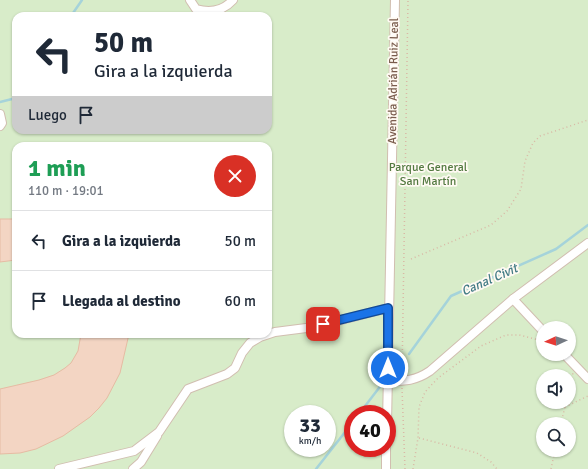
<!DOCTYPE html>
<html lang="es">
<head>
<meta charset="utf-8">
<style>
  :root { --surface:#fff; --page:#f6f6f7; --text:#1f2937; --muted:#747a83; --line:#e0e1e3 }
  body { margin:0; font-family:Signika,sans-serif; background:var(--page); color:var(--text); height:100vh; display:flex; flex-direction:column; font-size:15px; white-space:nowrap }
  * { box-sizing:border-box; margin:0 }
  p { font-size:13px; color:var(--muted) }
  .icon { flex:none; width:22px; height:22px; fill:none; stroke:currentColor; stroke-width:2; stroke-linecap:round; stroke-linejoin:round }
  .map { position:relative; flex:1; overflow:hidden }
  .details { position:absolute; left:12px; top:142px; width:260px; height:196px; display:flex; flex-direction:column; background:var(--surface); border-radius:12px; box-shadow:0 1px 3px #0004 }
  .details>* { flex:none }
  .guide { position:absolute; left:12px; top:12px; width:260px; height:122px; border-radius:12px; box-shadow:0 1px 3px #0004; background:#fff; color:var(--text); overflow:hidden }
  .needle { width:26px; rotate:267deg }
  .tools { position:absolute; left:536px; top:321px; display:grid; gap:8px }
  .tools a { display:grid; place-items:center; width:40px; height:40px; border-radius:50%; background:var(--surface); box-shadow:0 1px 3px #0004; font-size:20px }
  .speed { position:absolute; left:284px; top:405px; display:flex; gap:8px; font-size:20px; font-weight:700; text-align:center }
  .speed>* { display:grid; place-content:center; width:52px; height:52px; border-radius:50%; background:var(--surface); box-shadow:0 1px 3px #0004; line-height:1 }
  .speed small { font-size:10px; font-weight:400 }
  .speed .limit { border:6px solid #d22; background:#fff; color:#111 }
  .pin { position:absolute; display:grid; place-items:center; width:34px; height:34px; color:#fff; margin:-17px; border-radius:8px; box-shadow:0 2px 6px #0006 }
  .me { position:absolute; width:44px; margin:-22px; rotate:0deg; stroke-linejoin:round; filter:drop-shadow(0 0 3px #0008) }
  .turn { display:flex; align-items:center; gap:14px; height:84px; padding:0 16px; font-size:18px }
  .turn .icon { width:52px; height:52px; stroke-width:2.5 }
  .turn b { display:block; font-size:28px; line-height:34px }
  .then { display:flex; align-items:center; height:38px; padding:0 16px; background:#0003; gap:8px; font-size:15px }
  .round { display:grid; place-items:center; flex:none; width:42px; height:42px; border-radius:21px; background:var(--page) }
  .summary { display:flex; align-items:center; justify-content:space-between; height:68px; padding:0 16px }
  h1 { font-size:24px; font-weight:700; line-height:30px; color:#1e9e55 }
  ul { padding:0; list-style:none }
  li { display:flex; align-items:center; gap:12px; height:60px; padding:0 16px; border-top:1px solid var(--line) }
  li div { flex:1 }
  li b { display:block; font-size:15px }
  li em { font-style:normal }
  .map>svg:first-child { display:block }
  .green { fill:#d8ecc9; fill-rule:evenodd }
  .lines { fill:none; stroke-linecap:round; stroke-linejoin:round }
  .stream { stroke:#a5d3da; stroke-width:2.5 }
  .building { fill:#f3d5c3; stroke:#e6bba3 }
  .minor-casing { stroke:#d1beb0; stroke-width:10 }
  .path { stroke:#d9b8a5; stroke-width:1.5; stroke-dasharray:1 3; stroke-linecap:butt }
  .minor { stroke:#fff; stroke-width:8 }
  .route-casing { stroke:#114b97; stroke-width:10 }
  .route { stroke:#1a73e8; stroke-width:7 }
  .labels { text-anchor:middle; stroke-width:3.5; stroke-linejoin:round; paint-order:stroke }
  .street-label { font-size:12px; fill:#7a5c4d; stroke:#fffaf3 }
  .park-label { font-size:12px; fill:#537a41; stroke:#fffaf3 }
  .water-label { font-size:13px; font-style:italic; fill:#437c86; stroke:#fffaf3 }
</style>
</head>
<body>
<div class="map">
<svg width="588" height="469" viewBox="0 0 588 469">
  <rect width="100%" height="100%" fill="#fdf6ec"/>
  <path class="green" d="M 0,0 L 588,0 L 588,469 L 0,469 ZM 16,16 L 268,16 L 268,130 L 16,130 ZM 16,146 L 268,146 L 268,334 L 16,334 ZM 543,328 L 569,328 L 569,354 L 543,354 ZM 543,376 L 569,376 L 569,402 L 543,402 ZM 293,414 L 327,414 L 327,448 L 293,448 ZM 353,414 L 387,414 L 387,448 L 353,448 ZM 543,424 L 569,424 L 569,450 L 543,450 Z"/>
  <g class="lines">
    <g class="stream">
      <path d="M 71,16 L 82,0"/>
      <path d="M 0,102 L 16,98"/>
      <path d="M 409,354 L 451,296 L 556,249 L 588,225"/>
      <path d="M 359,414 L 382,384"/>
      <path d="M 316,469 L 353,422"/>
    </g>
  </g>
  <g class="building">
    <path d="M 0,219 L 16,219 L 16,260 L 0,262 Z"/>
    <path d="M 81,334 L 129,334 L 120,373 L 107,398 L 99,408 L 90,417 L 63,436 L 36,449 L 20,453 L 0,454 L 0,389 L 39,380 L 54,375 L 65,368 L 71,363 L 78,351 Z"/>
  </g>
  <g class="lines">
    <g class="minor-casing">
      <g id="minor">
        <path d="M 190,0 L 196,9 C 210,13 223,11 233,0"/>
        <path d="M 0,114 L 2,123 L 0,126"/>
        <path d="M 513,299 L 543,331"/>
        <path d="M 564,354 L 588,379"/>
        <path d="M 388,381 C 406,381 415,381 430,371 L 513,299 L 588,243"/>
        <path d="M 387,425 L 395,0"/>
        <path d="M 59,469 L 134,451 L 159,432 L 188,389 L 227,374 L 235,368 L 242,353 L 250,343 L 260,337 L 275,332 L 314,327 L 388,308"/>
        <path d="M 133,469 L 141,462 L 157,436"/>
        <path d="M 386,469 L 386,448"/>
      </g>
    </g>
    <g class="path">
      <path d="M 411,259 L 491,225 L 507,211 L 521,189 L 525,161 L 533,143 L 540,136 L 588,120"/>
      <path d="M 402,374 L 408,0"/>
      <path d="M 402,388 L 405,469"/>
      <path d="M 569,390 L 573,373"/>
      <path d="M 565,407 L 588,396"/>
      <path d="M 561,424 L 566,402"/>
      <path d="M 419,438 L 477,453 L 491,462 L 497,469"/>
      <path d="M 413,469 L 418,438 L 419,407 L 425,392 L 438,378 L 481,346 L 506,335 L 519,335 L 543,341"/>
      <path d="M 551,469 L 555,450"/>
    </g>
    <use href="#minor" class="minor"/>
  </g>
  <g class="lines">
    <g class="route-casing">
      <path id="route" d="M 323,324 L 388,308 L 388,368"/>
    </g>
    <use href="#route" class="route"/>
  </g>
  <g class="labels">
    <g class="street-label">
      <text transform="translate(393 81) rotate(-89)" y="4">Avenida Adrián Ruiz Leal</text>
    </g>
    <g class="park-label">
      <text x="428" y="171">Parque General<tspan x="428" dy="14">San Martín</tspan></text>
    </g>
    <g class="water-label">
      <text transform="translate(489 279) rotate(-24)" y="5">Canal Civit</text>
    </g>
  </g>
</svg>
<div class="tools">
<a><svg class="needle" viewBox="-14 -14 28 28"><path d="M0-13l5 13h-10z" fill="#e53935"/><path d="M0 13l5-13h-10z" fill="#747a83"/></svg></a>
<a><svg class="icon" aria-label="sound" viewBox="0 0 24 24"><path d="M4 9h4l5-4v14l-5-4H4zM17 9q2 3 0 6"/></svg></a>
<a><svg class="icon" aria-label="search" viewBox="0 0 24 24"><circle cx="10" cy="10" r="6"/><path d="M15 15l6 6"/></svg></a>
</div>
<div class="speed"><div>33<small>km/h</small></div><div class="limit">40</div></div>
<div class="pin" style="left:323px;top:324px;background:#d93025"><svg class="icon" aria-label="arrive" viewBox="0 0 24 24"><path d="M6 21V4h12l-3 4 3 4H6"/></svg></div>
<svg class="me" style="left:388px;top:368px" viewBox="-20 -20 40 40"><circle r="17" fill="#1a73e8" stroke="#fff" stroke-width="3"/><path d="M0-11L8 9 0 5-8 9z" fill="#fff"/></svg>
<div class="guide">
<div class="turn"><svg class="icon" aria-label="left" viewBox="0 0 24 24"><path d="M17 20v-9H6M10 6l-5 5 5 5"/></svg><div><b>50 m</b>Gira a la izquierda</div></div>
<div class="then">Luego<svg class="icon" aria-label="arrive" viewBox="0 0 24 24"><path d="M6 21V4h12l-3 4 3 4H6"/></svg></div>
</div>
<section class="details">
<div class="summary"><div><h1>1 min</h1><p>110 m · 19:01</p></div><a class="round" style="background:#d93025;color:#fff"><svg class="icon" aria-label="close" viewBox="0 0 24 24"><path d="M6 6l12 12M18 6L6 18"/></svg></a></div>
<ul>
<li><svg class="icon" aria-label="left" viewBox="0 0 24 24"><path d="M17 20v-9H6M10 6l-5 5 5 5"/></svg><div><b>Gira a la izquierda</b></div><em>50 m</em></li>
<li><svg class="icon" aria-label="arrive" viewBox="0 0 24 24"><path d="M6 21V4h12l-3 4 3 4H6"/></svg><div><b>Llegada al destino</b></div><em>60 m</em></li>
</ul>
</section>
</div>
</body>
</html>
